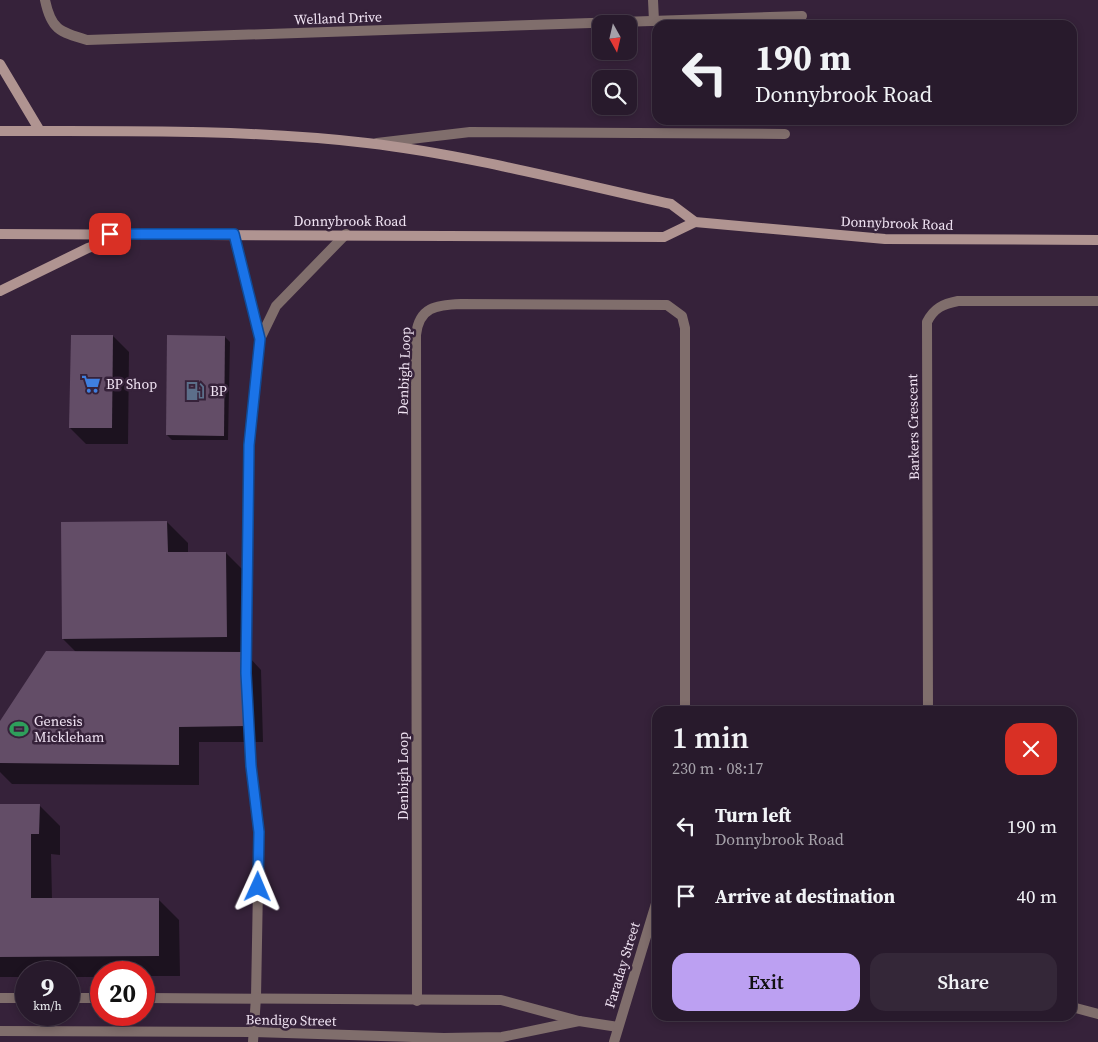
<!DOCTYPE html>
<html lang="en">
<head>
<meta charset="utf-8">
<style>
  :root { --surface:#281a2c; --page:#342738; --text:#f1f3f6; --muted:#a5a1a9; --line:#443848; --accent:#bca0f2 }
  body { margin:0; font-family:"Source Serif 4",serif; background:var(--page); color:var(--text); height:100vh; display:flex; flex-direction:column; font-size:19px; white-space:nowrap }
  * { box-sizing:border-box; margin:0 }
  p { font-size:16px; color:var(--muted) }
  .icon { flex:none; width:28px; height:28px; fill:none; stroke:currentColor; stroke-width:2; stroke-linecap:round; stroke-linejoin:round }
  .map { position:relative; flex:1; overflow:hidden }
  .side { position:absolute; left:652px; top:706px; width:425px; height:315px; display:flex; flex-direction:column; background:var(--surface); border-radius:15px; box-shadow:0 2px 8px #0003,0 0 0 1px var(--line) }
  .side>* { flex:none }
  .top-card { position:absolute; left:652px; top:20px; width:425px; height:105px; border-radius:15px; box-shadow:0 2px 8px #0003,0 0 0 1px var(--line); background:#281a2c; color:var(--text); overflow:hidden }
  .needle { width:32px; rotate:172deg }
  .buttons { position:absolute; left:592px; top:15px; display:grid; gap:10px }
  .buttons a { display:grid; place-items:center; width:45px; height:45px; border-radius:10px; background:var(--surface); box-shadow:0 2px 8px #0003,0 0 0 1px var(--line); font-size:25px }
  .speed { position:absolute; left:15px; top:961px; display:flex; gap:10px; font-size:25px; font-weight:700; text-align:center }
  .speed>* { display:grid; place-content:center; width:65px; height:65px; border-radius:50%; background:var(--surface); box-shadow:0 2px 8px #0003,0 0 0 1px var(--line); line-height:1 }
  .speed small { font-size:12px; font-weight:400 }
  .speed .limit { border:8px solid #d22; background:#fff; color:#111 }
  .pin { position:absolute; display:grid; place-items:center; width:42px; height:42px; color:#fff; margin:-21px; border-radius:10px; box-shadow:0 2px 8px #0006 }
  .me { position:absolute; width:55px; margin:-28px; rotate:1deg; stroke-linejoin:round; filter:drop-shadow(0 0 4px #0008) }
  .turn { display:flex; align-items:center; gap:18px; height:105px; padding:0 20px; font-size:22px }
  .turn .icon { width:65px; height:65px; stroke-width:2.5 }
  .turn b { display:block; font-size:35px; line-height:42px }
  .round { display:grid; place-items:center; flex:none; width:52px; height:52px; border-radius:15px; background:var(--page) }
  .summary { display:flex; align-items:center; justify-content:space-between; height:85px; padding:0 20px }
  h1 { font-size:30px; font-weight:600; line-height:38px }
  .cta { display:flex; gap:10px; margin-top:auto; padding:10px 20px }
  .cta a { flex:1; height:58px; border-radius:15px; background:var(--accent); color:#111; font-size:20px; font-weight:600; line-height:58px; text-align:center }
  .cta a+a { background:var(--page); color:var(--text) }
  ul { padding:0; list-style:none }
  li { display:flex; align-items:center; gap:15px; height:70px; padding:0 20px }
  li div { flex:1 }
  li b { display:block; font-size:19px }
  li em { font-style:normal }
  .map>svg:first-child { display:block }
  .shadow { fill:#0007 }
  .building { fill:#634d67 }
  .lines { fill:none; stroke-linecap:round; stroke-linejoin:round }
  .lane { stroke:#806e6c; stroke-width:10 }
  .street { stroke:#806e6c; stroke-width:10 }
  .secondary { stroke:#b09491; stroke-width:10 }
  .route-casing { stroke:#114b97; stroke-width:12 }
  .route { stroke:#1a73e8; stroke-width:9 }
  .labels { text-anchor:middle; stroke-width:5; stroke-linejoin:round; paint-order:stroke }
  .street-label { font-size:14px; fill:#f0e3f3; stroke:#36223a }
  .poi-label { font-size:14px; fill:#f0e3f3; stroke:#36223a; text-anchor:start }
</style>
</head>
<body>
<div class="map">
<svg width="1098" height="1042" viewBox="0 0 1098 1042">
  <rect width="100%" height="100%" fill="#36223a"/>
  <g class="shadow">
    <path d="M 113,336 L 129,352 L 128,444 L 86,444 L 70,428 Z"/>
    <path d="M 225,337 L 230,342 L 228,440 L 172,440 L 167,435 Z"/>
    <path d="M 167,522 L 188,543 L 188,553 L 226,553 L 247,574 L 248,656 L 261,670 L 263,742 L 199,742 L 199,785 L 12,784 L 0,772 L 0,724 L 77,653 L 63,639 Z"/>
    <path d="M 0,805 L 39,805 L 60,826 L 60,855 L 51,854 L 52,899 L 158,899 L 179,920 L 180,976 L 144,976 L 144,972 L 101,972 L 101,977 L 69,977 L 69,972 L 26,972 L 26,977 L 0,977 Z"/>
  </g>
  <g class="building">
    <path d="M 71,335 L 113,335 L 112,428 L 69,428 Z"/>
    <path d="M 167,335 L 225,336 L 224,436 L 166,435 Z"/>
    <path d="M 167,521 L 168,552 L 226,552 L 227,637 L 62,639 L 61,522 Z"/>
    <path d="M 46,651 L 246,652 L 247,726 L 179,727 L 179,765 L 0,763 L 0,721 Z"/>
    <path d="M 0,804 L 40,804 L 39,834 L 31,834 L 31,898 L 159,898 L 159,956 L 0,957 Z"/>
  </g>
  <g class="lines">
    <g class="lane">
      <path d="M 377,143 L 470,132 L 785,134"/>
      <path d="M 234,234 L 260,339"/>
      <path d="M 256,997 L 259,832 L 251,766 L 246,673 L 249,445 L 260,339 L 276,306 L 346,234"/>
    </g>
    <g class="street">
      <path d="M 45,0 C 51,29 59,32 87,40 L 802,16"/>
      <path d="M 653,0 L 654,21"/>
      <path d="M 928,711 L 927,322 C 934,308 943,304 958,301 L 1098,301"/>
      <path d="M 0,998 L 26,998"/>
      <path d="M 69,998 L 101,998"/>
      <path d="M 144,998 L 501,1000 L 579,1021 L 618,1027"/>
      <path d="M 417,1001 L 416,335 C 419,307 436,305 461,304 L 667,305 L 682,316 L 685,328 L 685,711"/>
      <path d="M 1072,1007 L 1098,1014"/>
      <path d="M 0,1031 L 253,1032 L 444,1038 L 502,1037 L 579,1021"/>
      <path d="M 253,1042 L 256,997"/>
      <path d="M 614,1042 L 658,897"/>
    </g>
    <g class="secondary">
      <path d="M 0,64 L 40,131"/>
      <path d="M 0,131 C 123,131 245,129 367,143 C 469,155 570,182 671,204 L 695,222 L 885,239 L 1098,240"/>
      <path d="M 0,234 L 664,237 L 695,222"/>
      <path d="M 0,291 L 88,248 L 121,237"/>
    </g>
  </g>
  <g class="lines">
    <g class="route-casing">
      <path id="route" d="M 110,234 L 234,234 L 260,339 L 249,445 L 246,673 L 251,766 L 259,832 L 258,887"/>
    </g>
    <use href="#route" class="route"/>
  </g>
  <defs>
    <g id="supermarket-bare" transform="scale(1.5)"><path d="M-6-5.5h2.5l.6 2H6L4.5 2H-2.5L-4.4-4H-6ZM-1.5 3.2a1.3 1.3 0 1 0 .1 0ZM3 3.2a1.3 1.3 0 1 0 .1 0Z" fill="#3f7fe0" stroke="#36223a" stroke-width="2.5" paint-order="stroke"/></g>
    <g id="fuel-bare" transform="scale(1.5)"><path d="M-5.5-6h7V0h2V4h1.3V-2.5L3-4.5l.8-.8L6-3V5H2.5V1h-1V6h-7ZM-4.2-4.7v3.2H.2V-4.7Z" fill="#5c6f8a" stroke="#36223a" stroke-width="2.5" paint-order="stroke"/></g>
    <g id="stadium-bare" transform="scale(1.5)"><path d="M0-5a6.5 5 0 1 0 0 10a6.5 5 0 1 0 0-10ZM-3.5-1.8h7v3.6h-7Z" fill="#2e9e5b" stroke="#36223a" stroke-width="2.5" paint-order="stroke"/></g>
  </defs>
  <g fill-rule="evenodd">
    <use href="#supermarket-bare" x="91" y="384"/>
    <use href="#fuel-bare" x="195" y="391"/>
    <use href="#stadium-bare" x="19" y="729"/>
  </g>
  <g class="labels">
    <g class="street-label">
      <text transform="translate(338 18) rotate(-2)" y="5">Welland Drive</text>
      <text x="350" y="226">Donnybrook Road</text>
      <text transform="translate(897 223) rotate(2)" y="5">Donnybrook Road</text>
      <text transform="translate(404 371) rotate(-88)" y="5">Denbigh Loop</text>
      <text transform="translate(913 427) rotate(-91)" y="5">Barkers Crescent</text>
      <text transform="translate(403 776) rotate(-90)" y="5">Denbigh Loop</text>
      <text transform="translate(622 965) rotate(-73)" y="5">Faraday Street</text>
      <text transform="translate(291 1020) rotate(1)" y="5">Bendigo Street</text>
    </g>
    <g class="poi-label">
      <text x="106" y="389">BP Shop</text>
      <text x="210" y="396">BP</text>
      <text x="34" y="726">Genesis<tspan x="34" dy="16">Mickleham</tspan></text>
    </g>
  </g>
</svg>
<div class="buttons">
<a><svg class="needle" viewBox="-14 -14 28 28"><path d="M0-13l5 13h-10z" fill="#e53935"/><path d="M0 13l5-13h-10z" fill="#a5a1a9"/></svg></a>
<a><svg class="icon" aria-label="search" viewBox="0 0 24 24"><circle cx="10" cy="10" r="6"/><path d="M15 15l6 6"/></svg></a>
</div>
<div class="speed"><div>9<small>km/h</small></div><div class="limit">20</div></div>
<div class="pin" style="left:110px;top:234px;background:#d93025"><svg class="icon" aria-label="arrive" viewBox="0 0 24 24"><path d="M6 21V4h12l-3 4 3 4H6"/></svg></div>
<svg class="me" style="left:258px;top:887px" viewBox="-20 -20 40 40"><path d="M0-17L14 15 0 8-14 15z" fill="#1a73e8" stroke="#fff" stroke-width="4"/></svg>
<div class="top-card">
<div class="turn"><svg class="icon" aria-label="left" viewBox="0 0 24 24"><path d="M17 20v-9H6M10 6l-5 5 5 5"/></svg><div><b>190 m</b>Donnybrook Road</div></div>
</div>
<section class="side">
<div class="summary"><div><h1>1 min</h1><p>230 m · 08:17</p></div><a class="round" style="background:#d93025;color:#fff"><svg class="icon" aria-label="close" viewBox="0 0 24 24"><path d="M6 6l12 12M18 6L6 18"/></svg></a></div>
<ul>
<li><svg class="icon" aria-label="left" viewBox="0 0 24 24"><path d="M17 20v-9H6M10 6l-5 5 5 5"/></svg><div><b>Turn left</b><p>Donnybrook Road</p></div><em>190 m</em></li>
<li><svg class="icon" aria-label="arrive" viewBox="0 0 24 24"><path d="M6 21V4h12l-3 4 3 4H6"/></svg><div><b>Arrive at destination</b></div><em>40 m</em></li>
</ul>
<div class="cta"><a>Exit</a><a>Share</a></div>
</section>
</div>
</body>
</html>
